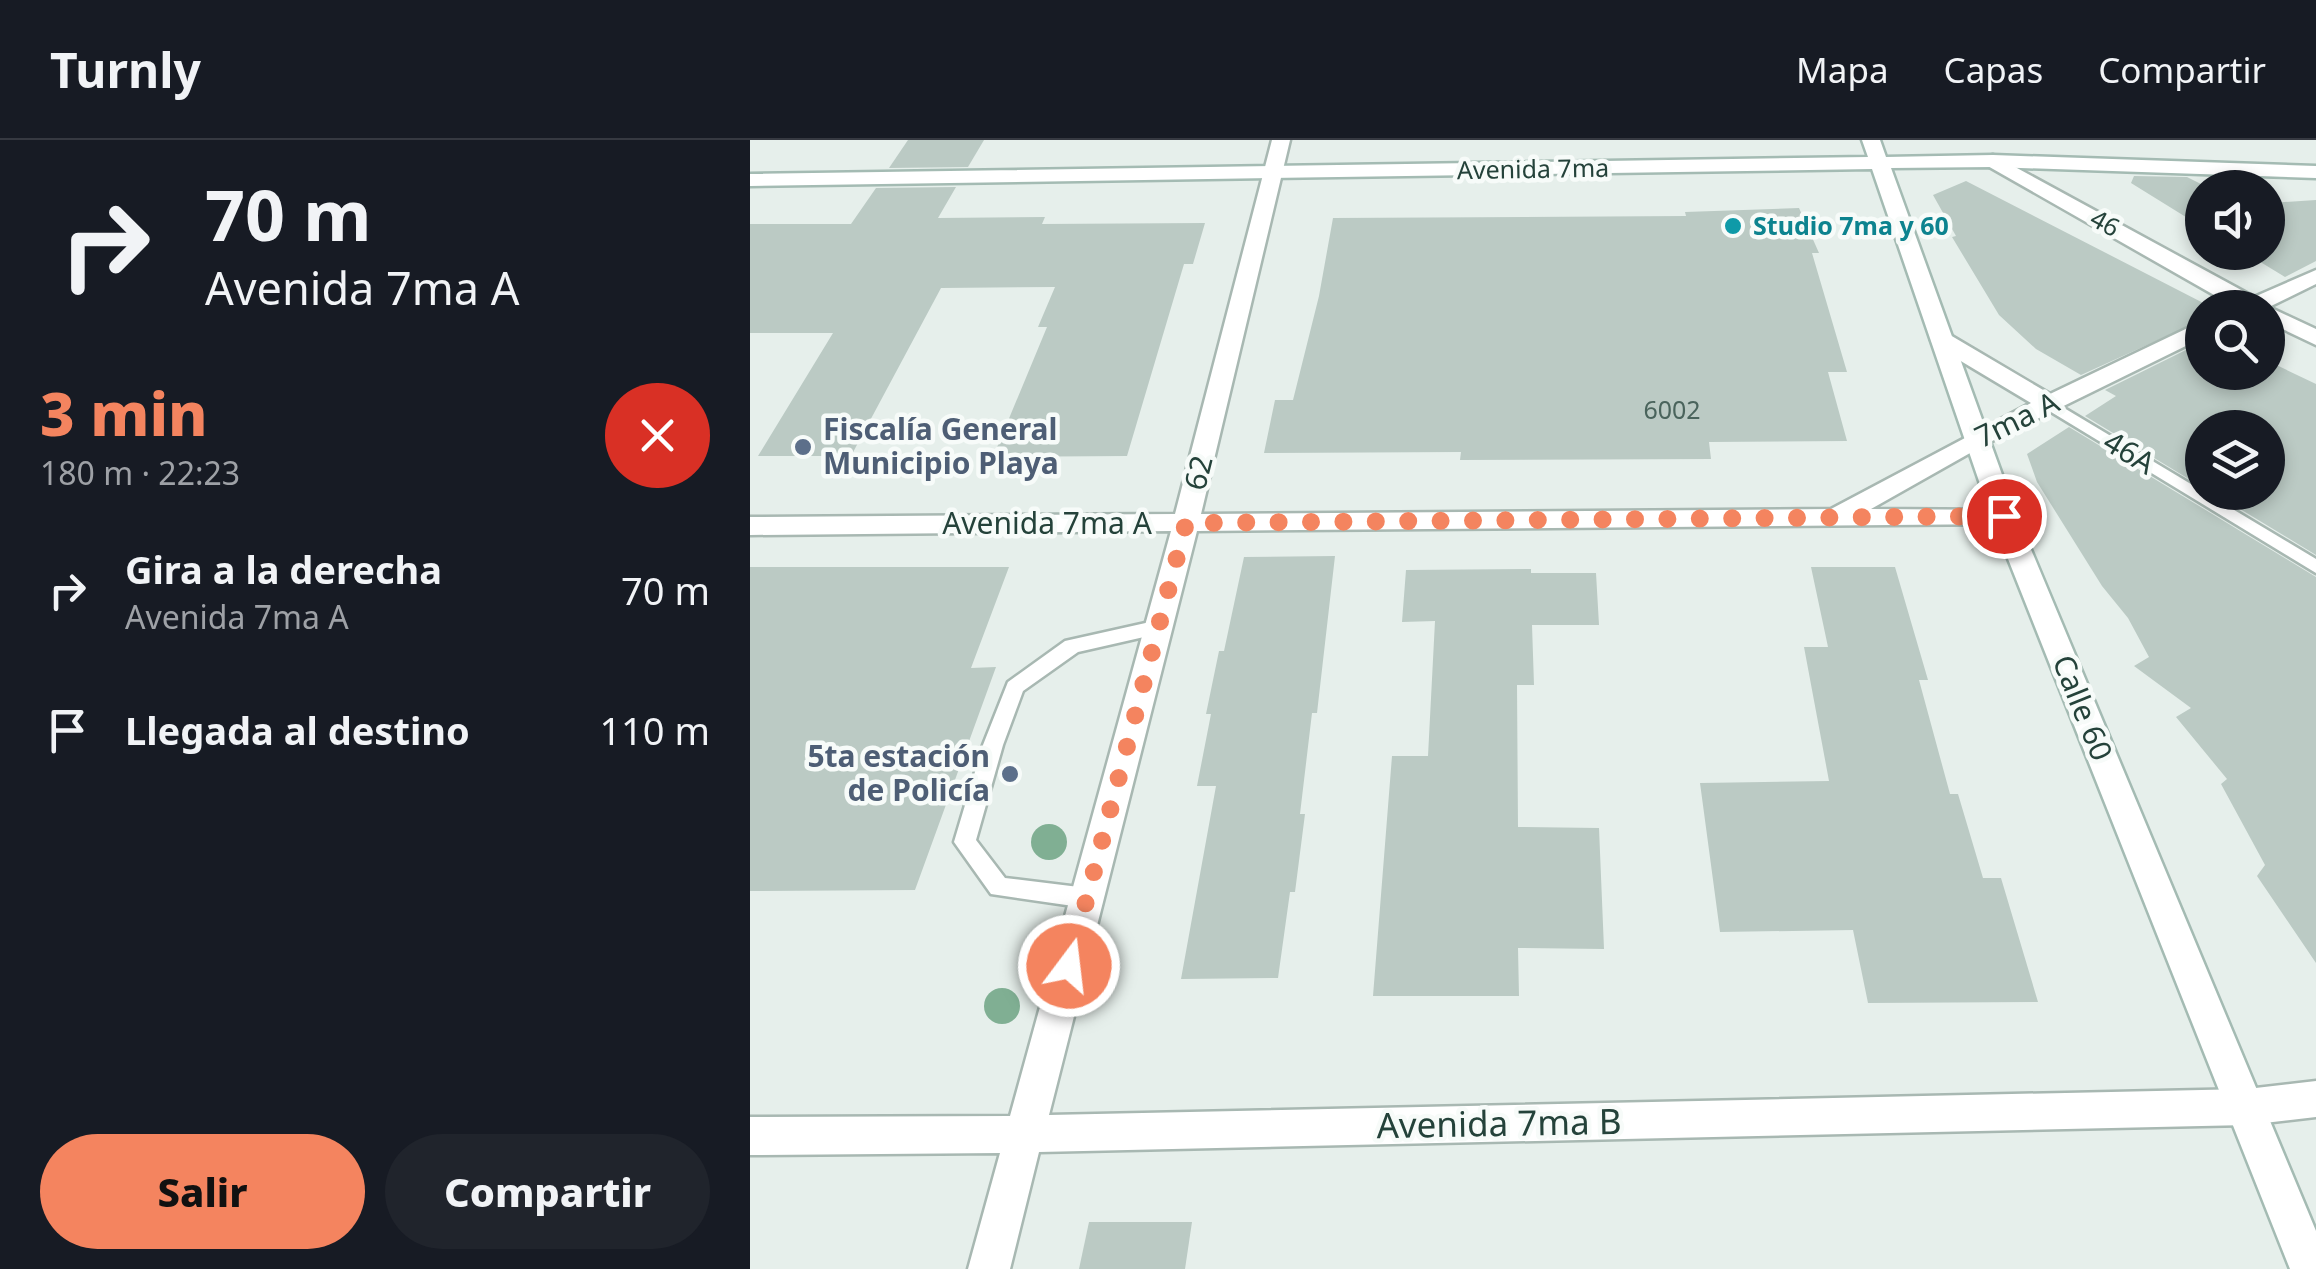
<!DOCTYPE html>
<html lang="es">
<head>
<meta charset="utf-8">
<style>
  :root { --surface:#171b24; --page:#20242c; --text:#f1f3f6; --muted:#9ea1a6; --line:#363941; --accent:#f4845f }
  body { margin:0; font-family:"Noto Sans",sans-serif; background:var(--page); color:var(--text); height:100vh; display:flex; flex-direction:column; font-size:38px; white-space:nowrap }
  * { box-sizing:border-box; margin:0 }
  p { font-size:32px; color:var(--muted) }
  .icon { flex:none; width:55px; height:55px; fill:none; stroke:currentColor; stroke-width:2; stroke-linecap:round; stroke-linejoin:round }
  .map { position:relative; flex:1; overflow:hidden }
  .details { display:flex; flex-direction:column; background:var(--surface); width:750px }
  .details>* { flex:none }
  .banner { background:#171b24; color:var(--text); overflow:hidden }
  .fabs { position:absolute; left:1435px; top:30px; display:grid; gap:20px }
  .fabs a { display:grid; place-items:center; width:100px; height:100px; border-radius:50%; background:var(--surface); box-shadow:0 5px 15px #0003; font-size:50px }
  .pin { position:absolute; display:grid; place-items:center; width:85px; height:85px; color:#fff; margin:-42px; border:5px solid #fff; border-radius:50%; box-shadow:0 2px 10px #0007 }
  .me { position:absolute; width:110px; margin:-55px; rotate:15deg; stroke-linejoin:round; filter:drop-shadow(0 0 8px #0008) }
  .turn { display:flex; align-items:center; gap:35px; height:210px; padding:0 40px; font-size:45px }
  .turn .icon { width:130px; height:130px; stroke-width:2.5 }
  .turn b { display:block; font-size:70px; line-height:85px }
  .round { display:grid; place-items:center; flex:none; width:105px; height:105px; border-radius:52px; background:var(--page) }
  .overview { display:flex; align-items:center; justify-content:space-between; height:170px; padding:0 40px }
  h1 { font-size:60px; font-weight:800; line-height:75px; color:var(--accent) }
  .cta { display:flex; gap:20px; margin-top:auto; padding:20px 40px }
  .cta a { flex:1; height:115px; border-radius:60px; background:var(--accent); color:#111; font-size:40px; font-weight:800; line-height:115px; text-align:center }
  .cta a+a { background:var(--page); color:var(--text) }
  ul { padding:0; list-style:none }
  li { display:flex; align-items:center; gap:30px; height:140px; padding:0 40px }
  li div { flex:1 }
  li b { display:block; font-size:38px }
  li em { font-style:normal }
  header { display:flex; align-items:center; gap:60px; box-sizing:border-box; height:140px; padding:0 50px; background:var(--surface); border-bottom:2px solid var(--line) }
  header strong { font-size:48px }
  nav { display:flex; gap:55px; margin-inline-start:auto; font-size:35px }
  main { display:flex; flex:1; min-height:0 }
  .map>svg:first-child { display:block }
  .building { fill:#bbcac4 }
  .lines { fill:none; stroke-linecap:round; stroke-linejoin:round }
  .lane-casing { stroke:#a8b8b2; stroke-width:5 }
  .street-casing { stroke:#a8b8b2; stroke-width:5 }
  .secondary-casing { stroke:#a4bbb3; stroke-width:5 }
  .lane { fill:#fff; fill-rule:evenodd }
  .street { fill:#fff; fill-rule:evenodd }
  .secondary { fill:#fff; fill-rule:evenodd }
  .tree { fill:#80af93 }
  .route { stroke:#f4845f; stroke-width:18; stroke-dasharray:0 32.4 }
  .culture-dot { fill:#0f9aa8; stroke:#f7fbf9; stroke-width:4 }
  .service-dot { fill:#5c6f8a; stroke:#f7fbf9; stroke-width:4 }
  .labels { text-anchor:middle; stroke-width:9; stroke-linejoin:round; paint-order:stroke }
  .far-street-label { font-size:25px; fill:#24423a; stroke:#f7fbf9 }
  .far-culture-label { font-size:25px; font-weight:bold; fill:#0d838f; stroke:#f7fbf9; text-anchor:start }
  .number-label { font-size:25px; fill:#4a645c }
  .street-label { font-size:30px; fill:#24423a; stroke:#f7fbf9 }
  .service-label { font-size:30px; font-weight:bold; fill:#4e5e75; stroke:#f7fbf9; text-anchor:start }
  .near-street-label { font-size:35px; fill:#24423a; stroke:#f7fbf9 }
</style>
</head>
<body>
<header>
<strong>Turnly</strong>
<nav><a>Mapa</a><a>Capas</a><a>Compartir</a></nav>
</header>
<main>
<section class="details">
<div class="banner">
<div class="turn"><svg class="icon" aria-label="right" viewBox="0 0 24 24"><path d="M7 20v-9h11M14 6l5 5-5 5"/></svg><div><b>70 m</b>Avenida 7ma A</div></div>
</div>
<div class="overview"><div><h1>3 min</h1><p>180 m · 22:23</p></div><a class="round" style="background:#d93025;color:#fff"><svg class="icon" aria-label="close" viewBox="0 0 24 24"><path d="M6 6l12 12M18 6L6 18"/></svg></a></div>
<ul>
<li><svg class="icon" aria-label="right" viewBox="0 0 24 24"><path d="M7 20v-9h11M14 6l5 5-5 5"/></svg><div><b>Gira a la derecha</b><p>Avenida 7ma A</p></div><em>70 m</em></li>
<li><svg class="icon" aria-label="arrive" viewBox="0 0 24 24"><path d="M6 21V4h12l-3 4 3 4H6"/></svg><div><b>Llegada al destino</b></div><em>110 m</em></li>
</ul>
<div class="cta"><a>Salir</a><a>Compartir</a></div>
</section>
<div class="map">
<svg width="1566" height="1129" viewBox="0 0 1566 1129">
  <rect width="100%" height="100%" fill="#e6efeb"/>
  <g class="building">
    <path d="M 158,0 L 234,0 L 218,27 L 139,28 Z"/>
    <path d="M 1384,36 L 1437,37 L 1459,48 L 1452,48 L 1452,87 L 1381,43 Z"/>
    <path d="M 1216,41 L 1463,168 L 1452,168 L 1452,180 L 1331,235 L 1286,209 L 1249,175 L 1202,97 L 1206,96 L 1183,55 Z"/>
    <path d="M 206,47 L 188,78 L 295,77 L 292,84 L 455,83 L 443,124 L 434,124 L 377,316 L 243,317 L 297,187 L 288,187 L 305,147 L 191,148 L 101,316 L 8,316 L 83,193 L 0,193 L 0,84 L 101,84 L 126,48 Z"/>
    <path d="M 1566,60 L 1566,121 L 1535,137 L 1494,112 L 1518,112 L 1518,63 Z"/>
    <path d="M 1049,68 L 1069,113 L 1062,113 L 1097,232 L 1078,232 L 1097,301 L 959,302 L 961,319 L 710,320 L 711,312 L 514,313 L 525,260 L 543,260 L 569,156 L 583,78 L 936,76 L 935,72 Z"/>
    <path d="M 1452,202 L 1452,232 L 1518,232 L 1518,221 L 1566,244 L 1566,415 L 1462,352 L 1518,352 L 1518,288 L 1452,288 L 1452,347 L 1335,276 L 1366,256 L 1355,250 Z"/>
    <path d="M 1319,287 L 1566,437 L 1566,823 L 1507,736 L 1515,725 L 1471,644 L 1477,639 L 1426,577 L 1441,568 L 1384,526 L 1399,517 L 1378,478 L 1352,446 L 1287,342 L 1277,314 Z"/>
    <path d="M 585,416 L 567,573 L 562,573 L 550,674 L 555,674 L 545,752 L 540,752 L 528,838 L 431,839 L 466,646 L 447,646 L 461,574 L 456,574 L 469,511 L 474,511 L 494,417 Z"/>
    <path d="M 0,427 L 259,427 L 221,528 L 246,527 L 165,750 L 0,751 Z"/>
    <path d="M 1061,427 L 1145,427 L 1178,540 L 1169,540 L 1200,654 L 1208,654 L 1233,738 L 1251,738 L 1288,862 L 1118,863 L 1103,790 L 970,792 L 950,643 L 1079,641 L 1054,507 L 1078,507 Z"/>
    <path d="M 781,429 L 781,433 L 846,433 L 849,485 L 782,485 L 784,545 L 767,545 L 768,687 L 849,688 L 854,809 L 768,808 L 769,856 L 623,856 L 642,616 L 678,616 L 685,481 L 652,482 L 656,430 Z"/>
    <path d="M 339,1082 L 442,1082 L 435,1129 L 329,1129 Z"/>
  </g>
  <g class="lines">
    <g class="lane-casing">
      <g id="lane">
        <path d="M 1299,259 L 1566,419 L 1566,433 L 1293,267 L 1293,261 Z"/>
        <path d="M 409,480 L 418,487 L 416,492 L 328,512 L 273,551 L 253,605 L 226,700 L 255,738 L 337,748 L 345,751 L 348,758 L 345,765 L 337,768 L 241,754 L 204,702 L 233,605 L 258,542 L 315,501 Z"/>
      </g>
    </g>
    <g class="street-casing">
      <g id="street">
        <path d="M 522,0 L 540,0 L 451,374 L 1081,369 L 1281,263 L 1184,205 L 1181,200 L 1184,195 L 1200,195 L 1300,254 L 1444,185 L 1452,183 L 1452,198 L 1236,304 L 1121,369 L 1263,370 L 1267,376 L 1254,384 L 447,391 L 299,975 L 1497,949 L 1566,941 L 1566,977 L 1497,985 L 289,1012 L 260,1129 L 218,1129 L 250,1013 L 0,1015 L 0,977 L 260,976 L 421,391 L 0,395 L 0,377 L 425,374 Z"/>
        <path d="M 1243,15 L 1504,157 L 1566,130 L 1566,144 L 1519,167 L 1566,189 L 1566,205 L 1518,182 L 1518,168 L 1487,168 L 1236,25 L 1236,17 Z"/>
      </g>
    </g>
    <g class="secondary-casing">
      <path id="secondary" d="M 1112,0 L 1130,0 L 1136,17 L 1243,15 L 1566,26 L 1566,38 L 1243,27 L 1141,28 L 1267,376 L 1566,1091 L 1566,1129 L 1540,1129 L 1241,376 L 1122,29 L 0,46 L 0,34 L 1118,17 Z"/>
    </g>
    <use href="#lane" class="lane"/>
    <use href="#street" class="street"/>
    <use href="#secondary" class="secondary"/>
  </g>
  <g class="tree">
    <circle cx="299" cy="702" r="18"/>
    <circle cx="252" cy="866" r="18"/>
  </g>
  <g class="lines">
    <path class="route" d="M 319,826 L 436,383 L 1254,376"/>
  </g>
  <circle class="culture-dot" cx="983" cy="86" r="10"/>
  <g class="service-dot">
    <circle cx="53" cy="307" r="10"/>
    <circle cx="260" cy="634" r="10"/>
  </g>
  <g class="labels">
    <g class="far-street-label">
      <text transform="translate(783 29) rotate(-1)" y="9">Avenida 7ma</text>
      <text transform="translate(1355 83) rotate(29)" y="9">46</text>
    </g>
    <g class="far-culture-label">
      <text x="1003" y="95">Studio 7ma y 60</text>
    </g>
    <g class="number-label">
      <text x="922" y="279">6002</text>
    </g>
    <g class="street-label">
      <text transform="translate(1267 280) rotate(-26)" y="10">7ma A</text>
      <text transform="translate(1379 313) rotate(31)" y="10">46A</text>
      <text transform="translate(449 333) rotate(-76)" y="10">62</text>
      <text x="297" y="394">Avenida 7ma A</text>
      <text transform="translate(1332 568) rotate(68)" y="10">Calle 60</text>
    </g>
    <g class="service-label">
      <text x="73" y="300">Fiscalía General<tspan x="73" dy="34">Municipio Playa</tspan></text>
      <text x="240" y="627" text-anchor="end">5ta estación<tspan x="240" dy="34">de Policía</tspan></text>
    </g>
    <g class="near-street-label">
      <text transform="translate(749 984) rotate(-1)" y="12">Avenida 7ma B</text>
    </g>
  </g>
</svg>
<div class="fabs">
<a><svg class="icon" aria-label="sound" viewBox="0 0 24 24"><path d="M4 9h4l5-4v14l-5-4H4zM17 9q2 3 0 6"/></svg></a>
<a><svg class="icon" aria-label="search" viewBox="0 0 24 24"><circle cx="10" cy="10" r="6"/><path d="M15 15l6 6"/></svg></a>
<a><svg class="icon" aria-label="layers" viewBox="0 0 24 24"><path d="M12 4l9 5-9 5-9-5zM3 14l9 5 9-5"/></svg></a>
</div>
<div class="pin" style="left:1254px;top:376px;background:#d93025"><svg class="icon" aria-label="arrive" viewBox="0 0 24 24"><path d="M6 21V4h12l-3 4 3 4H6"/></svg></div>
<svg class="me" style="left:319px;top:826px" viewBox="-20 -20 40 40"><circle r="17" fill="#f4845f" stroke="#fff" stroke-width="3"/><path d="M0-11L8 9 0 5-8 9z" fill="#fff"/></svg>
</div>
</main>
</body>
</html>
